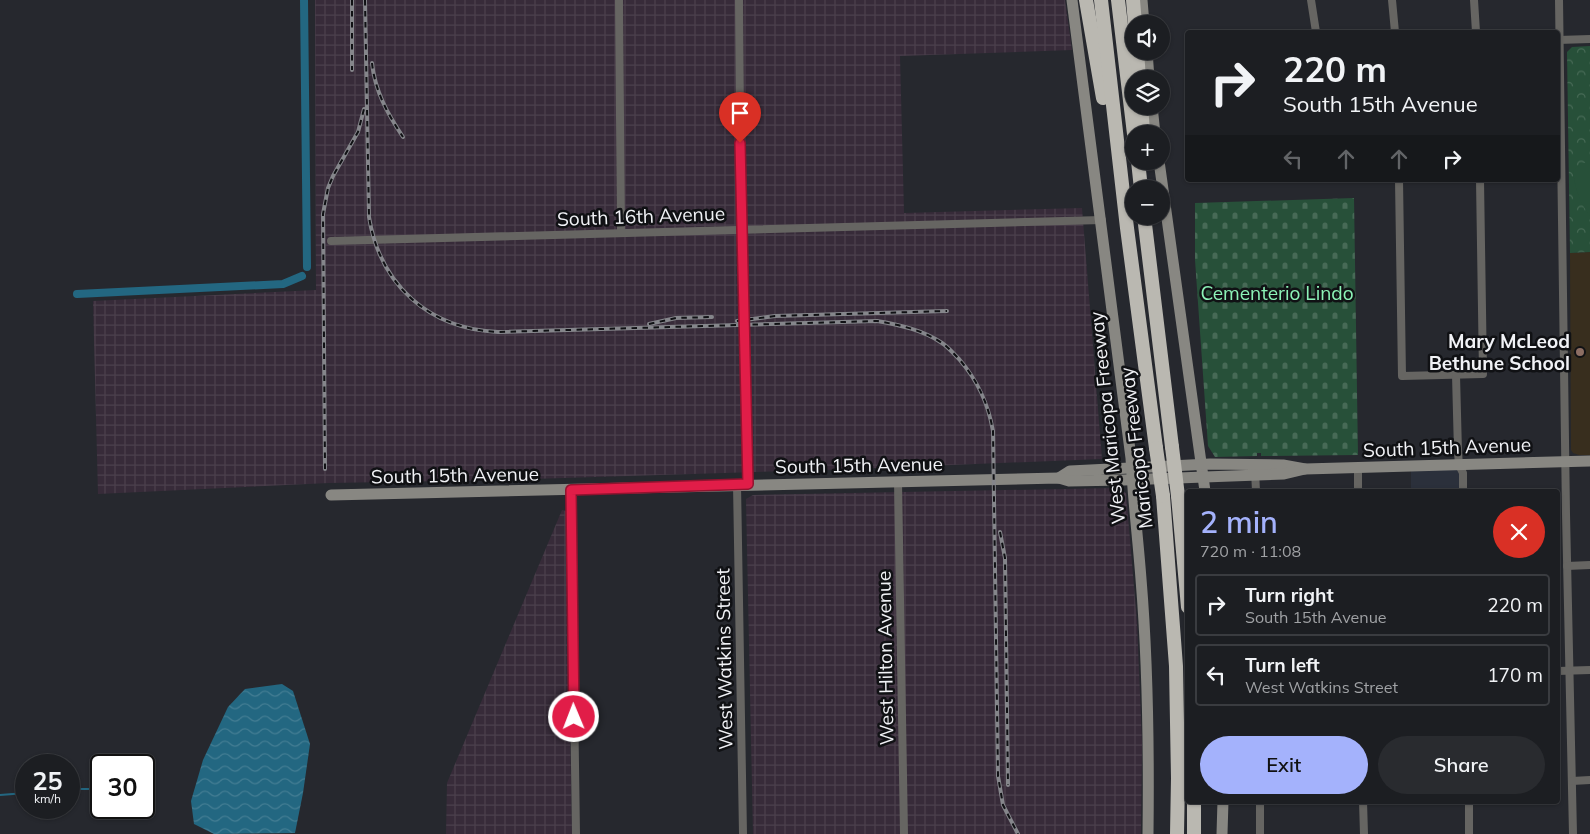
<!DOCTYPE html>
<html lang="en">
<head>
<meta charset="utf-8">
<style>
  :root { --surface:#1c1e22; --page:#292b2f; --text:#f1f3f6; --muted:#a0a2a5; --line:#3a3c40; --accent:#a4b2fc }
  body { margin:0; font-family:Mulish,sans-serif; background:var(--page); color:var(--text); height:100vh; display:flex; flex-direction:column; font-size:19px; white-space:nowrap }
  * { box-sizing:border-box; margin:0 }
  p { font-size:16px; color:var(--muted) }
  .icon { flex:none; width:28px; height:28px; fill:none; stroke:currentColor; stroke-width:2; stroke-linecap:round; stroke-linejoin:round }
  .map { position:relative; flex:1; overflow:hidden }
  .panel { position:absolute; left:1185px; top:489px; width:375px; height:315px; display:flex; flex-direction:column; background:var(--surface); border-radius:5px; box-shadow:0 1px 4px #0004,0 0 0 1px var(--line) }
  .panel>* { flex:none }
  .banner { position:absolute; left:1185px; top:30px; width:375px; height:152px; border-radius:5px; box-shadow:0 1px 4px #0004,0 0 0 1px var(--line); background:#1c1e22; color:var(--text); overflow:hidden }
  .tools { position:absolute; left:1125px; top:15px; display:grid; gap:10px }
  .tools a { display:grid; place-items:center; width:45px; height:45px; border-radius:50%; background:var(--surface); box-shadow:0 1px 4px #0004,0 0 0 1px var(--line); font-size:25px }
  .speed { position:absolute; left:15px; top:754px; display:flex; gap:10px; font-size:25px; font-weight:700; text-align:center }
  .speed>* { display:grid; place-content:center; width:65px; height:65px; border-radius:50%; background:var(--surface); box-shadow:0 1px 4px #0004,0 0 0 1px var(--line); line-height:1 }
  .speed small { font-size:12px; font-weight:400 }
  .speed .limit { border:2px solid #111; border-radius:8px; background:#fff; color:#111 }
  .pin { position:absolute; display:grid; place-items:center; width:42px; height:42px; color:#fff; margin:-51px -21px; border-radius:50% 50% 50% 0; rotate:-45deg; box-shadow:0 0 5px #0007 }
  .pin .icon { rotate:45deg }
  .me { position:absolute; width:55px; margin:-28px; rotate:359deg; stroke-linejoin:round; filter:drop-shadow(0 0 4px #0008) }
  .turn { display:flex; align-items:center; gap:18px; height:105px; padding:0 15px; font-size:22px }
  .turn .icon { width:65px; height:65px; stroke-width:2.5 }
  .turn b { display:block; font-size:35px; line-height:42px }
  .lanes { display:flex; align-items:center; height:48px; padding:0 15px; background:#0003; justify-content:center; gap:25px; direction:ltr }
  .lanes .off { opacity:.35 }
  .round { display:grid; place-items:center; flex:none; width:52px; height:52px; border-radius:26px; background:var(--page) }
  .head { display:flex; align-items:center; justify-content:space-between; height:85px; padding:0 15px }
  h1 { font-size:30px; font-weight:600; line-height:38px; color:var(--accent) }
  .cta { display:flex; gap:10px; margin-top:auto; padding:10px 15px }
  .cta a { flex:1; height:58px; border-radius:30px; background:var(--accent); color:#111; font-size:20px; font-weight:600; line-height:58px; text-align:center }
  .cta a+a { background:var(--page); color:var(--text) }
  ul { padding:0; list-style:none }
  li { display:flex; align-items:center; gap:15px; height:62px; margin:0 10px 8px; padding:0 5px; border:2px solid var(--line); border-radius:5px }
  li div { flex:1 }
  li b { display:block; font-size:19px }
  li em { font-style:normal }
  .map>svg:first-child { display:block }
  .built { fill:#2b303b }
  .industrial { fill:url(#industrial-grid) }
  .education { fill:#382e1e }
  .forest { fill:url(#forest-crowns) }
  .cemetery { fill:url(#cemetery-stones) }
  .garden { fill:#275039 }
  .water { fill:url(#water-waves) }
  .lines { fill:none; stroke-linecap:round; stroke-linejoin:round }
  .stream { stroke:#236781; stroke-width:2 }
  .canal { stroke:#236781; stroke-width:8 }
  .minor { stroke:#666562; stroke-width:8 }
  .secondary { stroke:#888782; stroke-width:11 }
  .motorway { stroke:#bab8b1; stroke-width:14 }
  .rail-casing { stroke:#85868b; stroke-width:4 }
  .rail { stroke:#101114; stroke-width:2; stroke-dasharray:5.5; stroke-linecap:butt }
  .motorway-bridge { stroke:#bab8b1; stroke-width:14 }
  .route-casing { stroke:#92132f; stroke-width:12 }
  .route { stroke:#e11d48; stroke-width:9 }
  .education-dot { fill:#8d6e63; stroke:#101114; stroke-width:2 }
  .labels { text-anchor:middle; stroke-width:5; stroke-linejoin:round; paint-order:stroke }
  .street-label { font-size:19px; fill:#f1f2f6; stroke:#101114 }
  .park-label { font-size:19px; fill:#8cf3b7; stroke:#101114 }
  .poi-label { font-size:19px; font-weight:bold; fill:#f1f2f6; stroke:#101114; text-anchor:end }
</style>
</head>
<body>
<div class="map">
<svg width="1590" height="834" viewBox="0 0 1590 834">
  <defs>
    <pattern id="industrial-grid" width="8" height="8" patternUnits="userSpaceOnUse" patternTransform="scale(1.25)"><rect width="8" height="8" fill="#372b39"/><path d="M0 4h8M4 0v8" fill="none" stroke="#4b404c"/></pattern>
    <pattern id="forest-crowns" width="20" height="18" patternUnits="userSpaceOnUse" patternTransform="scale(1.25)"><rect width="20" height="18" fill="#275039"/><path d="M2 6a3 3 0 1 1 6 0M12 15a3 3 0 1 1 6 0" fill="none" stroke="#476a56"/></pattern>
    <pattern id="cemetery-stones" width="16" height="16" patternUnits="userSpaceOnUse" patternTransform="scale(1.25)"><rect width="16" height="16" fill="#275039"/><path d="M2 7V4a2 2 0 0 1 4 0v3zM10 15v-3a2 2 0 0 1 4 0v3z" fill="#476a56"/></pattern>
    <pattern id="water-waves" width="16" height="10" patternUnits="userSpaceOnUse" patternTransform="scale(1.25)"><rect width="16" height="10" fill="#236781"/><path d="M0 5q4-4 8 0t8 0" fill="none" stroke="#437d93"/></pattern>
  </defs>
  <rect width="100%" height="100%" fill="#26282e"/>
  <path class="built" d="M 1411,468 L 1457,468 L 1461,475 L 1461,491 L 1411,491 Z"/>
  <g class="industrial">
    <path d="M 315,0 L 1065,0 L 1072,50 L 900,56 L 904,213 L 1082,208 L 1102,459 L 853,469 L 502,480 L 329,483 L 98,494 L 93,301 L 316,290 Z"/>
    <path d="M 1114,488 L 1126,493 L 1137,622 L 1142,743 L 1141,834 L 753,834 L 746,499 L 753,495 Z"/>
    <path d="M 562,510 L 566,511 L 572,834 L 446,834 L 447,783 Z"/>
  </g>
  <path class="education" d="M 1590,252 L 1590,455 L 1579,455 L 1573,453 L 1571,450 L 1570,253 Z"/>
  <path class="forest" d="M 1590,46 L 1590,252 L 1570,253 L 1567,52 L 1572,47 Z"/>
  <path class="cemetery" d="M 1354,198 L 1358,455 L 1261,456 L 1261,453 L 1257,453 L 1257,456 L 1215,457 L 1208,446 L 1195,260 L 1195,203 Z"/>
  <path class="garden" d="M 1581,163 L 1590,163 L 1590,216 C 1579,202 1575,188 1573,171 Z"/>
  <path class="water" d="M 282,684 L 293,691 L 310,744 L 303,793 L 295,833 L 214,834 L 194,824 L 191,801 L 203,760 L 228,707 L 245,689 Z"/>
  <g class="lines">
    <g class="stream">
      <path d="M 69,789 L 101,789"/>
      <path d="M 0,795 L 26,793"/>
      <path d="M 144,797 L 146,797"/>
    </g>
    <g class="canal">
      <path d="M 304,0 L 307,267"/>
      <path d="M 77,294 L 283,284 L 302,276"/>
    </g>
    <g class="minor">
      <path d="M 619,0 L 621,232"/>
      <path d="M 739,0 L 741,229 L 748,484"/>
      <path d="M 1311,0 L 1316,32"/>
      <path d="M 1392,0 L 1395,32"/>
      <path d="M 1474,0 L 1476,32"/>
      <path d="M 1559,0 L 1566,514 L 1573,834"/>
      <path d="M 1558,40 L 1590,39"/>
      <path d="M 1399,180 L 1402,376 L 1483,374 L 1480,180"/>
      <path d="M 331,241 L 1102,220"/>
      <path d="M 1456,375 L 1458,452 L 1459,465 L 1463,473 L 1463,491"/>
      <path d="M 1358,467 L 1358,491"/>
      <path d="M 1255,471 L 1256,491"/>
      <path d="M 898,481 L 904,834"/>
      <path d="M 737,484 L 743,834"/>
      <path d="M 571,490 L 576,834"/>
      <path d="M 1567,566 L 1590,565"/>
      <path d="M 1558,671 L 1590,670"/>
      <path d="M 1572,781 L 1590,780"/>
      <path d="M 1260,801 L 1260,834"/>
      <path d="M 1363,801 L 1364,834"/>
      <path d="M 1469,801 L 1469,834"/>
    </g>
    <g class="secondary">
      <path d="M 1072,0 L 1131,458 C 1133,499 1138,539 1141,579 C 1148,664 1149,749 1148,834"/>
      <path d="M 1142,0 L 1144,24"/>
      <path d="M 1147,51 L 1149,79"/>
      <path d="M 1152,106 L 1155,134"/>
      <path d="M 1159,161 L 1205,491"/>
      <path d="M 1059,478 L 1070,471 L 1210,464 L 1283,465 L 1305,469 L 1590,461"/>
      <path d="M 331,495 L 1059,478 L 1069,481 L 1124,480 L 1284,474 L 1305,469"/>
      <path d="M 1222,834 L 1223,801"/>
    </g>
    <g class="motorway">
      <path d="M 1086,0 L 1103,98"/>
      <path d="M 1101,0 L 1127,228 L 1156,448"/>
      <path d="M 1118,0 L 1134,134"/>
      <path d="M 1133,0 L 1135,24"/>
      <path d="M 1137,51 L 1139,79"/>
      <path d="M 1141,106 L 1143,131"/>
      <path d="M 1138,161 L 1141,189"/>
      <path d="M 1144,216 L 1172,447"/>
      <path d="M 1163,496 L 1176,666 L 1178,778 L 1177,834"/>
      <path d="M 1178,496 L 1188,607"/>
      <path d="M 1194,834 L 1194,801"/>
    </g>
    <g class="rail-casing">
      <g id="rail">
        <path d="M 352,0 L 352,70"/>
        <path d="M 365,0 L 369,217 C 380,285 429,329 498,332 L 877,321 C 900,325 923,330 942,343 C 948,347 954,354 959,359 C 978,381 988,403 993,431 L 998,776 L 1003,805 L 1018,834"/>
        <path d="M 372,63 C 375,91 387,113 403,137"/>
        <path d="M 737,321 L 775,316 L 947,311"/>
        <path d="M 649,324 L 676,318 L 712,317"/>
        <path d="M 325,469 L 323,214 L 328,188 L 333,176 L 358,132 L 364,109"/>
        <path d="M 1000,532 L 1005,558 L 1008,785"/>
      </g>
    </g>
    <use href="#rail" class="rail"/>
    <g class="motorway-bridge">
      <path d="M 1172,447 L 1178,496"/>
      <path d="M 1156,448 L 1163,496"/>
    </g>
  </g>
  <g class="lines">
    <g class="route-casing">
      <path id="route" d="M 574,717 L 571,490 L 748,484 L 740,143"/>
    </g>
    <use href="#route" class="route"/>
  </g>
  <circle class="education-dot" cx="1580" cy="352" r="5"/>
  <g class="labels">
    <g class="street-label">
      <text transform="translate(641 216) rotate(-2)" y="7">South 16th Avenue</text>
      <text transform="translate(1107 418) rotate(-96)" y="7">West Maricopa Freeway</text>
      <text transform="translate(1447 447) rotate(-2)" y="7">South 15th Avenue</text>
      <text transform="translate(1136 448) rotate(-97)" y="7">Maricopa Freeway</text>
      <text transform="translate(859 465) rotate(-1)" y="7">South 15th Avenue</text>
      <text transform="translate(455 475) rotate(-1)" y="7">South 15th Avenue</text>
      <text transform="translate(885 658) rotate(-91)" y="7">West Hilton Avenue</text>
      <text transform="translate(724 659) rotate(-91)" y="7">West Watkins Street</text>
    </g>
    <g class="park-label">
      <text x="1277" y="300">Cementerio Lindo</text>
    </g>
    <g class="poi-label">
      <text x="1570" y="348">Mary McLeod<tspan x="1570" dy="22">Bethune School</tspan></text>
    </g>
  </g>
</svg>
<div class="tools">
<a><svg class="icon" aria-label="sound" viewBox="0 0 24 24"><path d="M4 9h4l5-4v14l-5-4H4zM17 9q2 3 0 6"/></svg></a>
<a><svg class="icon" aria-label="layers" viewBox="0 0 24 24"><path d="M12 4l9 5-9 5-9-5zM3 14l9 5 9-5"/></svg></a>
<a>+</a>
<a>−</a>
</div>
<div class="speed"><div>25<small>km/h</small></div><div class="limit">30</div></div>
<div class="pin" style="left:740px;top:143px;background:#d93025"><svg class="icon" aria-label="arrive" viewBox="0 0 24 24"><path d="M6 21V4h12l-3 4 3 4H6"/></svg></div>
<svg class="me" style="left:574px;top:717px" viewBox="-20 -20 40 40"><circle r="17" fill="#e11d48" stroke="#fff" stroke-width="3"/><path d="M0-11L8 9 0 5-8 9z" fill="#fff"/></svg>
<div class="banner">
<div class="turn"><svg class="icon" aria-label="right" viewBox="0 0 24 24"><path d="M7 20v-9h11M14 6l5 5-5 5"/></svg><div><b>220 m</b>South 15th Avenue</div></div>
<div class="lanes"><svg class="icon off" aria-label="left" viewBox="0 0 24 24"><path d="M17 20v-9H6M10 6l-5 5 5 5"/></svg><svg class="icon off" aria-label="ahead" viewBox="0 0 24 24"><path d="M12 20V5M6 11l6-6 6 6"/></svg><svg class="icon off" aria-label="ahead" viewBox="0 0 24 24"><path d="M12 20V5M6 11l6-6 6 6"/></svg><svg class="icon" aria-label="right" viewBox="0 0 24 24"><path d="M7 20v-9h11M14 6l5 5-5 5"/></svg></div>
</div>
<section class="panel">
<div class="head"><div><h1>2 min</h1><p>720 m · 11:08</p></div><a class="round" style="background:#d93025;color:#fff"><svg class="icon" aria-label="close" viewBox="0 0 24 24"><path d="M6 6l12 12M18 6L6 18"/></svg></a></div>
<ul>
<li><svg class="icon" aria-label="right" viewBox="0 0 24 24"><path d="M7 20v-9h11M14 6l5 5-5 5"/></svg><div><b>Turn right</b><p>South 15th Avenue</p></div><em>220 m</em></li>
<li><svg class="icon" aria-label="left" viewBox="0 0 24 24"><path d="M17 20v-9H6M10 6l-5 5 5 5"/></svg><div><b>Turn left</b><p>West Watkins Street</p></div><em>170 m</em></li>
</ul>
<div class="cta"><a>Exit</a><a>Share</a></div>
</section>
</div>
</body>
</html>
